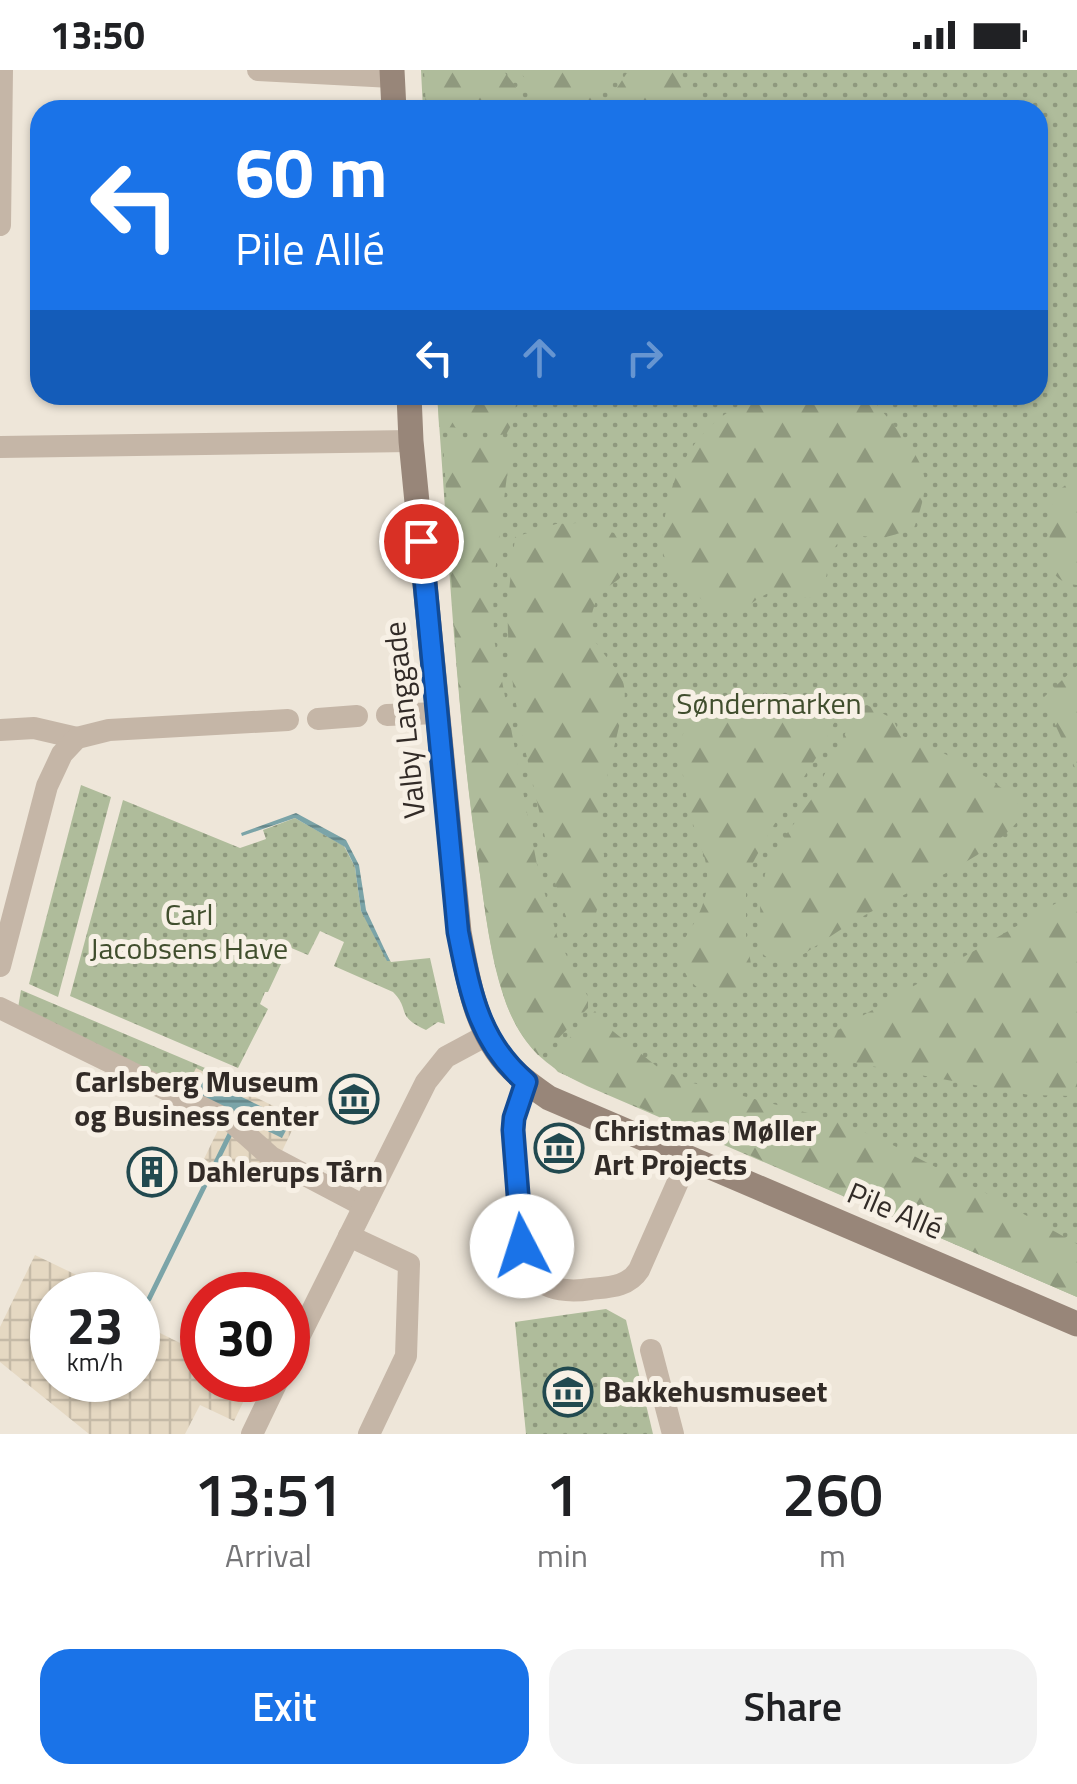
<!DOCTYPE html>
<html lang="en">
<head>
<meta charset="utf-8">
<style>
  :root { --surface:#fff; --page:#f2f2f2; --text:#202124; --muted:#757577; --accent:#1a73e8 }
  body { margin:0; font-family:"Titillium Web",sans-serif; background:var(--page); color:var(--text); height:100vh; display:flex; flex-direction:column; font-size:38px; white-space:nowrap }
  * { box-sizing:border-box; margin:0 }
  p { font-size:32px; color:var(--muted) }
  .icon { flex:none; width:55px; height:55px; fill:none; stroke:currentColor; stroke-width:2; stroke-linecap:round; stroke-linejoin:round }
  .map { position:relative; height:1364px; overflow:hidden }
  .side { display:flex; flex-direction:column; background:var(--surface); flex:1 }
  .side>* { flex:none }
  .hud { position:absolute; left:30px; top:30px; width:1018px; height:305px; border-radius:30px; box-shadow:0 2px 8px #0004; background:#1a73e8; color:#fff; overflow:hidden }
  .speed { position:absolute; left:30px; top:1202px; display:flex; gap:20px; font-size:50px; font-weight:700; text-align:center }
  .speed>* { display:grid; place-content:center; width:130px; height:130px; border-radius:50%; background:var(--surface); box-shadow:0 2px 8px #0004; line-height:1 }
  .speed small { font-size:25px; font-weight:400 }
  .speed .limit { border:15px solid #d22; background:#fff; color:#111 }
  .pin { position:absolute; display:grid; place-items:center; width:85px; height:85px; color:#fff; margin:-42px; border:5px solid #fff; border-radius:50%; box-shadow:0 2px 10px #0007 }
  .me { position:absolute; width:110px; margin:-55px; rotate:355deg; stroke-linejoin:round; filter:drop-shadow(0 0 8px #0008) }
  .turn { display:flex; align-items:center; gap:35px; height:210px; padding:0 40px; font-size:45px }
  .turn .icon { width:130px; height:130px; stroke-width:2.5 }
  .turn b { display:block; font-size:70px; line-height:85px }
  .lanes { display:flex; align-items:center; height:95px; padding:0 40px; background:#0003; justify-content:center; gap:50px; direction:ltr }
  .lanes .off { opacity:.35 }
  .eta { display:flex; justify-content:space-evenly; align-items:center; height:170px; text-align:center }
  .eta b { font-size:60px; font-weight:600; line-height:70px }
  .button { display:flex; gap:20px; margin-top:auto; padding:20px 40px }
  .button a { flex:1; height:115px; border-radius:30px; background:var(--accent); color:#fff; font-size:40px; font-weight:600; line-height:115px; text-align:center }
  .button a+a { background:var(--page); color:var(--text) }
  .status { display:flex; justify-content:space-between; align-items:center; height:70px; padding:0 50px; background:var(--surface); direction:ltr }
  .status svg { height:28px; fill:currentColor }
  .map>svg:first-child { display:block }
  .grass { fill:url(#grass-dots) }
  .forest { fill:url(#forest-firs) }
  .plaza { fill:url(#plaza-grid) }
  .water { fill:url(#water-rules) }
  .lines { fill:none; stroke-linecap:round; stroke-linejoin:round }
  .stream { stroke:#7ba4a8; stroke-width:5 }
  .street { stroke:#c5b6a7; stroke-width:22 }
  .secondary { stroke:#988679; stroke-width:25 }
  .route-casing { stroke:#114b97; stroke-width:25 }
  .route { stroke:#1a73e8; stroke-width:18 }
  .labels { text-anchor:middle; stroke-width:10; stroke-linejoin:round; paint-order:stroke }
  .park-label { font-size:30px; fill:#404e2d; stroke:#f7f0e5 }
  .street-label { font-size:30px; fill:#322b27; stroke:#f7f0e5 }
  .poi-label { font-size:30px; font-weight:bold; fill:#322b27; stroke:#f7f0e5; text-anchor:start }
</style>
</head>
<body>
<div class="status"><b>13:50</b><svg viewBox="0 0 49 12"><path d="M0 12V9h3v3zM5 12V6h3v6zM10 12V3h3v9zM15 12V0h3v12zM26 1h20v11H26zM47 4h2v5h-2z"/></svg></div>
<div class="map">
<svg width="1077" height="1364" viewBox="0 0 1077 1364">
  <defs>
    <pattern id="grass-dots" width="8" height="8" patternUnits="userSpaceOnUse" patternTransform="scale(2.5)"><rect width="8" height="8" fill="#afbc9b"/><path d="M2 2h.1M6 6h.1" fill="none" stroke="#8f997e" stroke-width="1.8" stroke-linecap="round"/></pattern>
    <pattern id="forest-firs" width="22" height="20" patternUnits="userSpaceOnUse" patternTransform="scale(2.5)"><rect width="22" height="20" fill="#afbc9b"/><path d="M5 1l3.5 6h-7zM16 11l3.5 6h-7z" fill="#8f997e"/></pattern>
    <pattern id="plaza-grid" width="8" height="8" patternUnits="userSpaceOnUse" patternTransform="scale(2.5)"><rect width="8" height="8" fill="#e5d8c2"/><path d="M0 4h8M4 0v8" fill="none" stroke="#c5baa7"/></pattern>
    <pattern id="water-rules" width="6" height="5" patternUnits="userSpaceOnUse" patternTransform="scale(2.5)"><rect width="6" height="5" fill="#7ba4a8"/><path d="M0 2.5h6" fill="none" stroke="#658689"/></pattern>
  </defs>
  <rect width="100%" height="100%" fill="#eee6d9"/>
  <g class="grass">
    <path d="M 421,0 L 1077,0 L 1077,1227 L 587,1016 C 564,1005 542,993 526,971 C 495,930 487,854 480,804 C 456,645 449,485 437,325 L 1038,325 L 1038,40 L 423,40 Z"/>
    <path d="M 81,715 L 111,727 L 58,927 L 29,914 Z"/>
    <path d="M 123,730 L 240,778 L 266,769 L 263,760 L 295,748 L 344,776 L 355,797 L 361,841 L 391,892 L 430,888 L 445,954 L 438,952 L 426,960 C 395,946 411,940 393,922 L 334,896 L 344,872 L 320,861 L 308,885 L 289,877 L 268,922 L 265,922 L 260,934 L 268,939 L 238,998 L 70,926 Z"/>
    <path d="M 21,920 L 224,1006 L 219,1015 L 195,1025 L 18,938 Z"/>
    <path d="M 606,1239 L 626,1250 L 653,1364 L 526,1364 L 515,1252 Z"/>
  </g>
  <g class="forest">
    <path d="M 424,0 L 503,0 L 525,29 L 530,40 L 426,40 Z"/>
    <path d="M 519,0 L 614,0 L 585,40 L 544,40 L 540,30 Z"/>
    <path d="M 629,0 L 675,0 L 702,40 L 602,40 Z"/>
    <path d="M 438,325 L 518,325 L 512,354 L 507,363 L 501,365 L 470,358 L 439,357 Z"/>
    <path d="M 785,325 L 867,325 L 870,327 C 887,348 924,385 925,412 C 925,427 919,444 914,458 C 904,461 894,466 884,467 C 871,469 851,461 839,472 C 826,485 829,510 821,521 C 811,536 792,521 779,521 C 761,521 747,542 730,542 C 713,542 702,530 691,519 C 681,511 667,496 663,483 C 661,474 663,462 664,453 C 669,413 688,372 721,347 C 739,334 763,328 785,325 Z"/>
    <path d="M 505,371 L 510,374 L 510,381 L 493,519 L 494,569 L 538,800 L 558,869 L 588,927 L 588,938 L 542,985 L 538,985 C 524,970 513,952 506,933 C 490,887 485,838 478,791 C 457,652 452,511 443,372 Z"/>
    <path d="M 1073,409 L 1077,409 L 1077,515 C 1066,514 1056,509 1051,499 C 1046,486 1052,441 1053,425 Z"/>
    <path d="M 577,453 L 614,463 L 621,475 L 625,501 L 619,509 L 598,524 C 595,535 587,553 591,564 C 593,569 597,574 600,578 C 616,603 628,603 624,636 L 597,748 L 604,785 L 601,825 L 593,854 L 579,870 C 560,848 549,784 542,754 C 527,685 505,607 508,536 C 509,513 513,490 515,467 L 556,454 Z"/>
    <path d="M 1077,596 L 1077,702 L 1043,628 Z"/>
    <path d="M 748,624 L 838,631 L 843,634 L 821,680 L 772,758 L 751,796 L 746,824 L 746,865 L 752,900 L 748,916 L 723,930 C 694,920 683,909 678,879 C 694,854 710,832 707,801 C 706,785 698,773 694,757 C 685,728 668,650 702,633 C 715,627 734,627 748,624 Z"/>
    <path d="M 867,635 L 893,649 L 900,665 L 938,680 L 986,707 L 1013,726 L 1018,734 L 1020,748 C 994,787 900,824 857,850 C 837,861 818,875 799,887 C 786,891 771,894 762,883 L 760,836 L 765,804 L 773,783 L 813,727 L 858,638 Z"/>
    <path d="M 1077,821 L 1077,1013 L 1072,1026 L 1029,1025 L 833,989 L 830,976 L 838,960 Z"/>
    <path d="M 595,941 L 604,954 L 660,999 L 693,1013 L 827,1048 L 877,1067 L 986,1123 L 1077,1174 L 1077,1227 L 558,1002 L 548,991 Z"/>
  </g>
  <g class="plaza">
    <path d="M 196,998 L 298,1048 L 271,1104 L 247,1093 L 239,1108 L 203,1091 L 218,1060 L 176,1039 Z"/>
    <path d="M 35,1185 L 118,1225 L 52,1225 L 52,1310 L 138,1310 L 138,1249 L 142,1254 L 202,1284 L 202,1310 L 254,1310 L 234,1351 L 200,1335 L 185,1364 L 89,1364 L 0,1292 L 0,1257 Z"/>
  </g>
  <g class="water">
    <path d="M 296,743 L 346,770 L 359,795 L 366,840 L 390,891 L 387,891 L 361,841 L 355,797 L 345,777 L 295,748 L 242,766 L 241,763 Z"/>
    <path d="M 203,1008 L 291,1051 L 282,1068 L 195,1025 Z"/>
  </g>
  <g class="lines">
    <path class="stream" d="M 149,1229 L 230,1064"/>
    <g class="street">
      <path d="M 258,0 L 392,7"/>
      <path d="M 0,155 L 2,0"/>
      <path d="M 0,377 L 411,371"/>
      <path d="M 387,645 L 437,643"/>
      <path d="M 318,649 L 357,646"/>
      <path d="M 0,660 L 34,658 L 77,668"/>
      <path d="M 0,896 L 47,716 L 62,684 L 77,668 L 109,660 L 288,650"/>
      <path d="M 0,938 L 232,1052 L 271,1087 L 364,1136"/>
      <path d="M 526,1012 L 515,1048 L 513,1060 C 515,1088 517,1188 533,1205 C 547,1221 571,1222 591,1219 C 609,1217 628,1217 639,1200 L 688,1089"/>
      <path d="M 349,1166 L 409,1194 L 406,1286 L 369,1364"/>
      <path d="M 293,1279 L 426,1012 L 446,987 L 487,965"/>
      <path d="M 651,1280 L 673,1364"/>
      <path d="M 252,1364 L 278,1310"/>
    </g>
    <g class="secondary">
      <path d="M 392,0 L 394,40"/>
      <path d="M 409,325 L 411,371 L 459,862 C 468,910 475,962 512,999 C 523,1010 536,1019 549,1028 L 1077,1254"/>
    </g>
  </g>
  <g class="lines">
    <g class="route-casing">
      <path id="route" d="M 421,471 L 458,862 C 470,921 478,971 526,1012 L 514,1048 L 513,1060 L 522,1176"/>
    </g>
    <use href="#route" class="route"/>
  </g>
  <defs>
    <g id="museum-ring" transform="scale(2.5)"><circle r="9.5" fill="#f7f0e5" stroke="#21494f" stroke-width="1.5"/><path d="M0-6L6-3V-2H-6V-3ZM-5-1h2V3h-2ZM-1-1h2V3h-2ZM3-1h2V3H3ZM-6 4H6V6H-6Z" fill="#21494f"/></g>
    <g id="building-ring" transform="scale(2.5)"><circle r="9.5" fill="#f7f0e5" stroke="#21494f" stroke-width="1.5"/><path d="M-4-6H4V6H1V3H-1V6H-4ZM-2.5-4.3h1.7v1.8h-1.7ZM.8-4.3h1.7v1.8H.8ZM-2.5-1h1.7V.8h-1.7ZM.8-1h1.7V.8H.8Z" fill="#21494f"/></g>
  </defs>
  <g fill-rule="evenodd">
    <use href="#museum-ring" x="354" y="1029"/>
    <use href="#museum-ring" x="559" y="1078"/>
    <use href="#building-ring" x="152" y="1102"/>
    <use href="#museum-ring" x="568" y="1322"/>
  </g>
  <g class="labels">
    <g class="park-label">
      <text x="769" y="644">Søndermarken</text>
      <text x="189" y="855">Carl<tspan x="189" dy="34">Jacobsens Have</tspan></text>
    </g>
    <g class="street-label">
      <text transform="translate(405 650) rotate(-96)" y="10">Valby Langgade</text>
      <text transform="translate(895 1141) rotate(23)" y="10">Pile Allé</text>
    </g>
    <g class="poi-label">
      <text x="319" y="1022" text-anchor="end">Carlsberg Museum<tspan x="319" dy="34">og Business center</tspan></text>
      <text x="594" y="1071">Christmas Møller<tspan x="594" dy="34">Art Projects</tspan></text>
      <text x="187" y="1112">Dahlerups Tårn</text>
      <text x="603" y="1332">Bakkehusmuseet</text>
    </g>
  </g>
</svg>
<div class="speed"><div>23<small>km/h</small></div><div class="limit">30</div></div>
<div class="pin" style="left:421px;top:471px;background:#d93025"><svg class="icon" aria-label="arrive" viewBox="0 0 24 24"><path d="M6 21V4h12l-3 4 3 4H6"/></svg></div>
<svg class="me" style="left:522px;top:1176px" viewBox="-20 -20 40 40"><circle r="19" fill="#fff"/><path d="M0-13L10 11 0 6-10 11z" fill="#1a73e8"/></svg>
<div class="hud">
<div class="turn"><svg class="icon" aria-label="left" viewBox="0 0 24 24"><path d="M17 20v-9H6M10 6l-5 5 5 5"/></svg><div><b>60 m</b>Pile Allé</div></div>
<div class="lanes"><svg class="icon" aria-label="left" viewBox="0 0 24 24"><path d="M17 20v-9H6M10 6l-5 5 5 5"/></svg><svg class="icon off" aria-label="ahead" viewBox="0 0 24 24"><path d="M12 20V5M6 11l6-6 6 6"/></svg><svg class="icon off" aria-label="right" viewBox="0 0 24 24"><path d="M7 20v-9h11M14 6l5 5-5 5"/></svg></div>
</div>
</div>
<section class="side">
<div class="eta">
<div><b>13:51</b><p>Arrival</p></div>
<div><b>1</b><p>min</p></div>
<div><b>260</b><p>m</p></div>
</div>
<div class="button"><a>Exit</a><a>Share</a></div>
</section>
</body>
</html>
